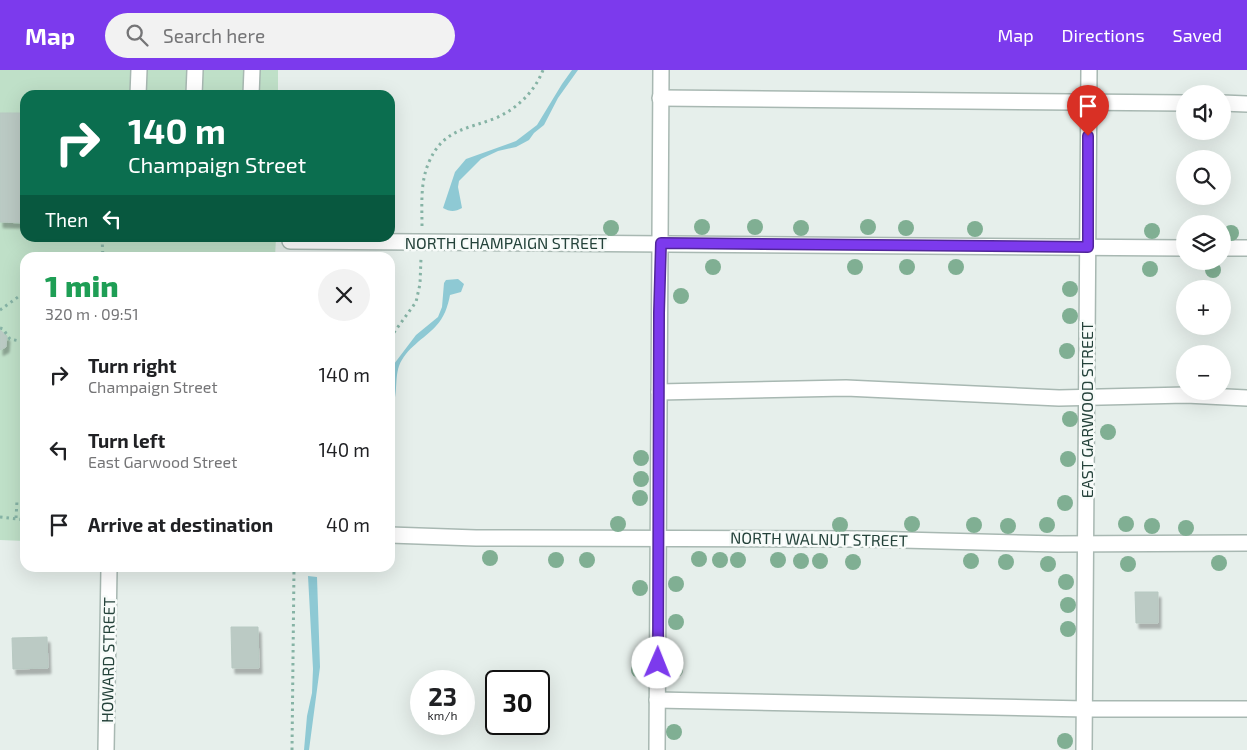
<!DOCTYPE html>
<html lang="en">
<head>
<meta charset="utf-8">
<style>
  :root { --surface:#fff; --page:#f2f2f2; --text:#202124; --muted:#757577; --accent:#7c3aed }
  body { margin:0; font-family:"Exo 2",sans-serif; background:var(--page); color:var(--text); height:100vh; display:flex; flex-direction:column; font-size:19px; white-space:nowrap }
  * { box-sizing:border-box; margin:0 }
  p { font-size:16px; color:var(--muted) }
  .icon { flex:none; width:28px; height:28px; fill:none; stroke:currentColor; stroke-width:2; stroke-linecap:round; stroke-linejoin:round }
  .map { position:relative; flex:1; overflow:hidden }
  .panel { position:absolute; left:20px; top:182px; width:375px; height:320px; display:flex; flex-direction:column; background:var(--surface); border-radius:15px; box-shadow:0 5px 20px #0002 }
  .panel>* { flex:none }
  .top-card { position:absolute; left:20px; top:20px; width:375px; height:152px; border-radius:15px; box-shadow:0 5px 20px #0002; background:#0b6e4f; color:#fff; overflow:hidden }
  .fabs { position:absolute; left:1176px; top:15px; display:grid; gap:10px }
  .fabs a { display:grid; place-items:center; width:55px; height:55px; border-radius:50%; background:var(--surface); box-shadow:0 5px 20px #0002; font-size:25px }
  .speed { position:absolute; left:410px; top:600px; display:flex; gap:10px; font-size:25px; font-weight:700; text-align:center }
  .speed>* { display:grid; place-content:center; width:65px; height:65px; border-radius:50%; background:var(--surface); box-shadow:0 5px 20px #0002; line-height:1 }
  .speed small { font-size:12px; font-weight:400 }
  .speed .limit { border:2px solid #111; border-radius:8px; background:#fff; color:#111 }
  .pin { position:absolute; display:grid; place-items:center; width:42px; height:42px; color:#fff; margin:-51px -21px; border-radius:50% 50% 50% 0; rotate:-45deg; box-shadow:0 0 5px #0007 }
  .pin .icon { rotate:45deg }
  .me { position:absolute; width:55px; margin:-28px; rotate:1deg; stroke-linejoin:round; filter:drop-shadow(0 0 4px #0008) }
  .turn { display:flex; align-items:center; gap:18px; height:105px; padding:0 25px; font-size:22px }
  .turn .icon { width:65px; height:65px; stroke-width:2.5 }
  .turn b { display:block; font-size:35px; line-height:42px }
  .then { display:flex; align-items:center; height:48px; padding:0 25px; background:#0003; gap:10px; font-size:19px }
  .round { display:grid; place-items:center; flex:none; width:52px; height:52px; border-radius:26px; background:var(--page) }
  .head { display:flex; align-items:center; justify-content:space-between; height:85px; padding:0 25px }
  h1 { font-size:30px; font-weight:800; line-height:38px; color:#1e9e55 }
  ul { padding:0; list-style:none }
  li { display:flex; align-items:center; gap:15px; height:75px; padding:0 25px }
  li div { flex:1 }
  li b { display:block; font-size:19px }
  li em { font-style:normal }
  header { display:flex; align-items:center; gap:30px; box-sizing:border-box; height:70px; padding:0 25px; background:var(--accent); color:#fff }
  header strong { font-size:24px }
  nav { display:flex; gap:28px; margin-inline-start:auto; font-size:18px }
  .search { width:350px; height:45px; background:var(--page); display:flex; align-items:center; gap:12px; box-sizing:border-box; padding:0 18px; border-radius:28px; color:var(--muted); font-size:19px }
  .map>svg:first-child { display:block }
  .green { fill:#bfe0c8 }
  .water { fill:#8ec9d4 }
  .building { fill:#bbcac4; stroke:#b8c9c2; filter:url(#shadow) }
  .lines { fill:none; stroke-linecap:round; stroke-linejoin:round }
  .minor-casing { stroke:#a8b8b2; stroke-width:18 }
  .path { stroke:#86b3a5; stroke-width:3; stroke-dasharray:2.5 4; stroke-linecap:butt }
  .minor { stroke:#fff; stroke-width:15 }
  .tree { fill:#80af93 }
  .route-casing { stroke:#51269a; stroke-width:12 }
  .route { stroke:#7c3aed; stroke-width:9 }
  .labels { text-anchor:middle; stroke-width:5; stroke-linejoin:round; paint-order:stroke }
  .street-label { font-size:16px; fill:#24423a; stroke:#f7fbf9 }
</style>
</head>
<body>
<header>
<strong>Map</strong>
<div class="search"><svg class="icon" aria-label="search" viewBox="0 0 24 24"><circle cx="10" cy="10" r="6"/><path d="M15 15l6 6"/></svg>Search here</div>
<nav><a>Map</a><a>Directions</a><a>Saved</a></nav>
</header>
<div class="map">
<svg width="1247" height="680" viewBox="0 0 1247 680">
  <defs>
    <filter id="shadow"><feDropShadow dx="3" dy="5.5" stdDeviation="1" flood-color="#0004"/></filter>
  </defs>
  <rect width="100%" height="100%" fill="#e6efeb"/>
  <path class="green" d="M 0,0 L 278,0 L 278,25 L 25,25 L 25,168 L 276,168 L 275,187 L 25,188 L 25,471 L 0,470 Z"/>
  <g class="water">
    <path d="M 572,0 L 578,0 L 558,28 L 544,55 L 534,63 L 529,70 L 516,77 L 498,81 L 481,89 L 459,111 L 458,117 L 462,138 C 455,142 450,142 443,138 L 455,102 L 466,89 L 516,71 L 537,55 L 562,14 Z"/>
    <path d="M 458,209 L 464,214 L 461,222 L 450,225 C 448,236 444,248 436,256 C 424,269 406,278 399,296 C 394,311 399,327 390,341 C 390,335 392,330 393,324 C 394,314 391,305 394,294 L 416,265 L 438,247 L 442,237 L 444,213 L 446,210 Z"/>
    <path d="M 308,506 L 317,507 L 320,597 L 309,680 L 304,680 L 307,646 L 312,623 L 313,599 Z"/>
  </g>
  <g class="building">
    <path d="M 0,43 L 25,43 L 25,153 L 0,152 Z"/>
    <path d="M 0,260 L 7,266 L 6,277 L 0,280 Z"/>
    <path d="M 1135,522 L 1158,522 L 1158,553 L 1136,553 Z"/>
    <path d="M 231,557 L 258,557 L 259,598 L 232,598 Z"/>
    <path d="M 47,567 L 48,598 L 13,599 L 12,568 Z"/>
  </g>
  <g class="lines">
    <g class="minor-casing">
      <g id="minor">
        <path d="M 138,25 L 139,0"/>
        <path d="M 194,25 L 195,0"/>
        <path d="M 251,25 L 252,0"/>
        <path d="M 660,28 L 1185,33"/>
        <path d="M 1222,33 L 1247,34"/>
        <path d="M 290,171 L 1185,178"/>
        <path d="M 1222,178 L 1247,178"/>
        <path d="M 659,322 L 846,318 L 1059,328 L 1186,325 L 1247,328"/>
        <path d="M 390,465 L 476,468 L 864,469 L 1058,474 L 1247,473"/>
        <path d="M 657,630 L 1085,639 L 1247,639"/>
        <path d="M 106,680 L 109,499"/>
        <path d="M 657,680 L 661,0"/>
        <path d="M 1084,680 L 1089,0"/>
      </g>
    </g>
    <g class="path">
      <path d="M 422,156 C 422,135 420,112 429,92 C 443,59 468,59 496,48 C 518,38 535,21 543,0"/>
      <path d="M 102,168 L 103,188"/>
      <path d="M 248,185 L 254,188"/>
      <path d="M 175,188 L 175,184"/>
      <path d="M 0,240 L 25,222"/>
      <path d="M 0,258 L 3,259 L 10,269 L 24,272"/>
      <path d="M 390,268 L 416,232 L 420,214 L 421,188"/>
      <path d="M 0,447 L 25,450"/>
      <path d="M 16,448 L 17,431"/>
      <path d="M 292,680 L 294,498"/>
    </g>
    <use href="#minor" class="minor"/>
  </g>
  <g class="tree">
    <circle cx="702" cy="157" r="8"/>
    <circle cx="755" cy="157" r="8"/>
    <circle cx="868" cy="157" r="8"/>
    <circle cx="611" cy="158" r="8"/>
    <circle cx="801" cy="158" r="8"/>
    <circle cx="906" cy="158" r="8"/>
    <circle cx="975" cy="159" r="8"/>
    <circle cx="1152" cy="161" r="8"/>
    <circle cx="1231" cy="163" r="8"/>
    <circle cx="713" cy="197" r="8"/>
    <circle cx="855" cy="197" r="8"/>
    <circle cx="907" cy="197" r="8"/>
    <circle cx="956" cy="197" r="8"/>
    <circle cx="1150" cy="199" r="8"/>
    <circle cx="1213" cy="200" r="8"/>
    <circle cx="1070" cy="219" r="8"/>
    <circle cx="681" cy="226" r="8"/>
    <circle cx="1070" cy="246" r="8"/>
    <circle cx="1067" cy="281" r="8"/>
    <circle cx="1070" cy="349" r="8"/>
    <circle cx="1108" cy="362" r="8"/>
    <circle cx="641" cy="388" r="8"/>
    <circle cx="1068" cy="389" r="8"/>
    <circle cx="641" cy="409" r="8"/>
    <circle cx="640" cy="428" r="8"/>
    <circle cx="1065" cy="433" r="8"/>
    <circle cx="618" cy="454" r="8"/>
    <circle cx="912" cy="454" r="8"/>
    <circle cx="1126" cy="454" r="8"/>
    <circle cx="840" cy="455" r="8"/>
    <circle cx="974" cy="455" r="8"/>
    <circle cx="1047" cy="455" r="8"/>
    <circle cx="1008" cy="456" r="8"/>
    <circle cx="1152" cy="456" r="8"/>
    <circle cx="1186" cy="458" r="8"/>
    <circle cx="490" cy="488" r="8"/>
    <circle cx="699" cy="489" r="8"/>
    <circle cx="556" cy="490" r="8"/>
    <circle cx="587" cy="490" r="8"/>
    <circle cx="720" cy="490" r="8"/>
    <circle cx="738" cy="490" r="8"/>
    <circle cx="778" cy="490" r="8"/>
    <circle cx="801" cy="491" r="8"/>
    <circle cx="820" cy="491" r="8"/>
    <circle cx="971" cy="491" r="8"/>
    <circle cx="853" cy="492" r="8"/>
    <circle cx="1006" cy="492" r="8"/>
    <circle cx="1219" cy="493" r="8"/>
    <circle cx="1048" cy="494" r="8"/>
    <circle cx="1128" cy="494" r="8"/>
    <circle cx="1066" cy="512" r="8"/>
    <circle cx="676" cy="514" r="8"/>
    <circle cx="640" cy="518" r="8"/>
    <circle cx="1068" cy="535" r="8"/>
    <circle cx="676" cy="552" r="8"/>
    <circle cx="1068" cy="559" r="8"/>
    <circle cx="639" cy="600" r="8"/>
    <circle cx="675" cy="600" r="8"/>
    <circle cx="674" cy="662" r="8"/>
    <circle cx="1065" cy="671" r="8"/>
  </g>
  <g class="lines">
    <g class="route-casing">
      <path id="route" d="M 658,593 L 659,243 L 661,173 L 1088,177 L 1088,66"/>
    </g>
    <use href="#route" class="route"/>
  </g>
  <g class="labels">
    <g class="street-label">
      <text x="506" y="179">NORTH CHAMPAIGN STREET</text>
      <text transform="translate(1087 340) rotate(-90)" y="6">EAST GARWOOD STREET</text>
      <text transform="translate(819 469) rotate(1)" y="6">NORTH WALNUT STREET</text>
      <text transform="translate(108 590) rotate(-89)" y="6">HOWARD STREET</text>
    </g>
  </g>
</svg>
<div class="fabs">
<a><svg class="icon" aria-label="sound" viewBox="0 0 24 24"><path d="M4 9h4l5-4v14l-5-4H4zM17 9q2 3 0 6"/></svg></a>
<a><svg class="icon" aria-label="search" viewBox="0 0 24 24"><circle cx="10" cy="10" r="6"/><path d="M15 15l6 6"/></svg></a>
<a><svg class="icon" aria-label="layers" viewBox="0 0 24 24"><path d="M12 4l9 5-9 5-9-5zM3 14l9 5 9-5"/></svg></a>
<a>+</a>
<a>−</a>
</div>
<div class="speed"><div>23<small>km/h</small></div><div class="limit">30</div></div>
<div class="pin" style="left:1088px;top:66px;background:#d93025"><svg class="icon" aria-label="arrive" viewBox="0 0 24 24"><path d="M6 21V4h12l-3 4 3 4H6"/></svg></div>
<svg class="me" style="left:658px;top:593px" viewBox="-20 -20 40 40"><circle r="19" fill="#fff"/><path d="M0-13L10 11 0 6-10 11z" fill="#7c3aed"/></svg>
<div class="top-card">
<div class="turn"><svg class="icon" aria-label="right" viewBox="0 0 24 24"><path d="M7 20v-9h11M14 6l5 5-5 5"/></svg><div><b>140 m</b>Champaign Street</div></div>
<div class="then">Then<svg class="icon" aria-label="left" viewBox="0 0 24 24"><path d="M17 20v-9H6M10 6l-5 5 5 5"/></svg></div>
</div>
<section class="panel">
<div class="head"><div><h1>1 min</h1><p>320 m · 09:51</p></div><a class="round"><svg class="icon" aria-label="close" viewBox="0 0 24 24"><path d="M6 6l12 12M18 6L6 18"/></svg></a></div>
<ul>
<li><svg class="icon" aria-label="right" viewBox="0 0 24 24"><path d="M7 20v-9h11M14 6l5 5-5 5"/></svg><div><b>Turn right</b><p>Champaign Street</p></div><em>140 m</em></li>
<li><svg class="icon" aria-label="left" viewBox="0 0 24 24"><path d="M17 20v-9H6M10 6l-5 5 5 5"/></svg><div><b>Turn left</b><p>East Garwood Street</p></div><em>140 m</em></li>
<li><svg class="icon" aria-label="arrive" viewBox="0 0 24 24"><path d="M6 21V4h12l-3 4 3 4H6"/></svg><div><b>Arrive at destination</b></div><em>40 m</em></li>
</ul>
</section>
</div>
</body>
</html>
